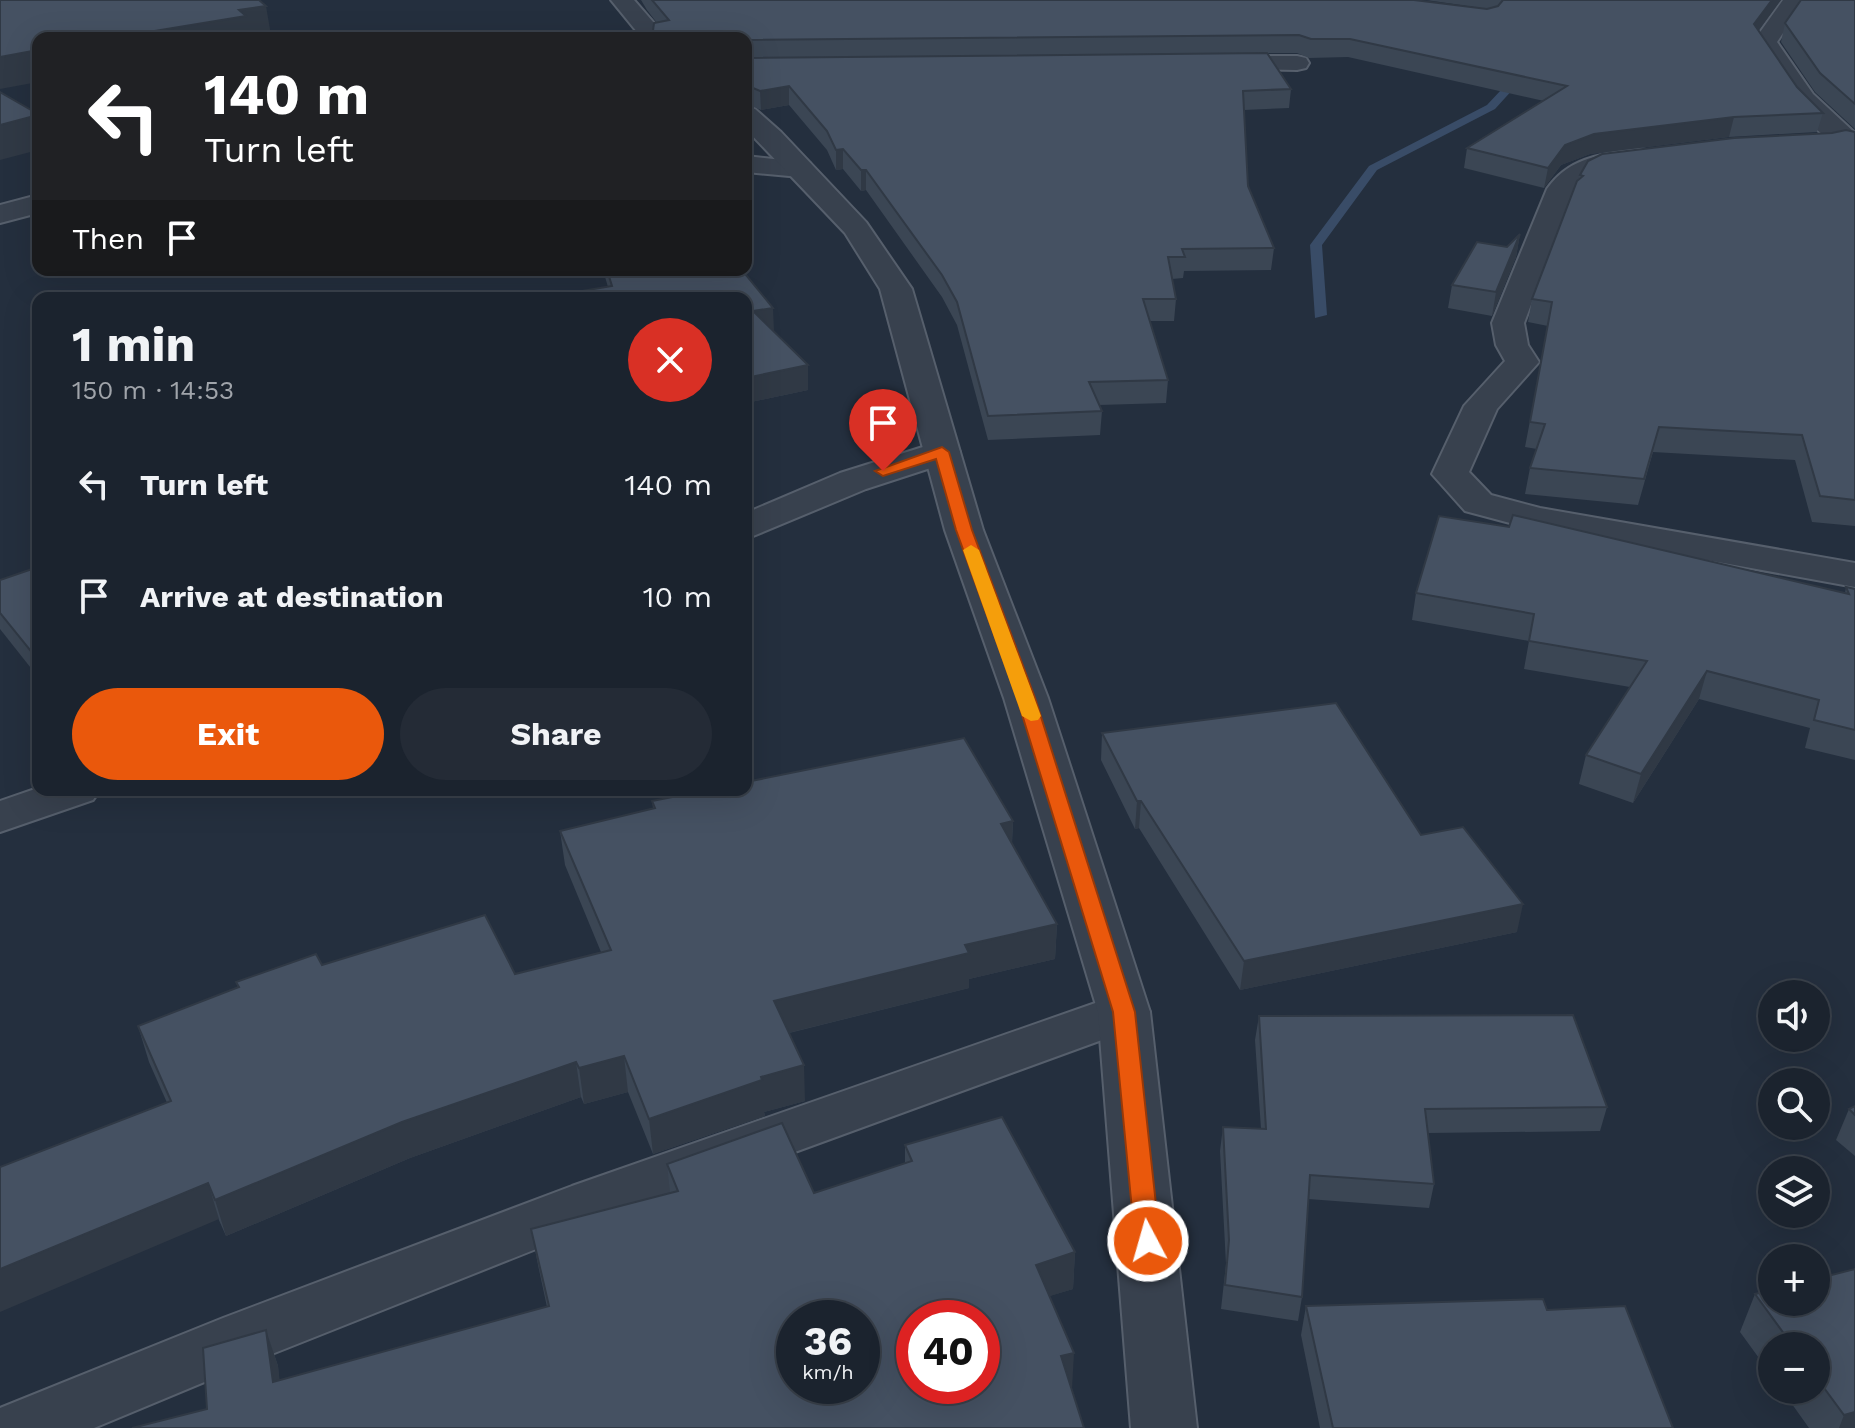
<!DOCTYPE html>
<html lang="en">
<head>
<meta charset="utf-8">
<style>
  :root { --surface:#1b232e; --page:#242b36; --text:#f1f3f6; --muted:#a0a4aa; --line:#39404a; --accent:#ea580c }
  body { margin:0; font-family:"Work Sans",sans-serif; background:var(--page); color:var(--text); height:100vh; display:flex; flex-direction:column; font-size:30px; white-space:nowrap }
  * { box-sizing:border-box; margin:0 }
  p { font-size:26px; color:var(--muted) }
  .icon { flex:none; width:44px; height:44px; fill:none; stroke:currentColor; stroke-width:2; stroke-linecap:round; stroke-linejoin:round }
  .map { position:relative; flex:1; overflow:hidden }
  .details { position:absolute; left:32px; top:292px; width:720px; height:504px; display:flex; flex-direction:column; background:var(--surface); border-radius:16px; box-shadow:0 8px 32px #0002,0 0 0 2px var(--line) }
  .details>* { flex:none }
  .banner { position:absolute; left:32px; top:32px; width:720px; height:244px; border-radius:16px; box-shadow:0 8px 32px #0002,0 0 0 2px var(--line); background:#202124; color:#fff; overflow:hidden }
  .fabs { position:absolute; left:1758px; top:980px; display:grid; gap:16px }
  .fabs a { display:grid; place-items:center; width:72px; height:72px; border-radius:50%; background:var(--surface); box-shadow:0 8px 32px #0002,0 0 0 2px var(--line); font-size:40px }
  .speed { position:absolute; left:776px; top:1300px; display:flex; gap:16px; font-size:40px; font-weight:700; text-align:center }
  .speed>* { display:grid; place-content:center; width:104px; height:104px; border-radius:50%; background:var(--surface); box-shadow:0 8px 32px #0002,0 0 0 2px var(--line); line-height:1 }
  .speed small { font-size:20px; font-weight:400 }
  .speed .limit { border:12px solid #d22; background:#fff; color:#111 }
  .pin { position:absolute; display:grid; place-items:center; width:68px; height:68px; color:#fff; margin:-82px -34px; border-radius:50% 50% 50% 0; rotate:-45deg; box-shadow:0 0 8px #0007 }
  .pin .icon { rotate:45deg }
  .me { position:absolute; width:88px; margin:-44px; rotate:354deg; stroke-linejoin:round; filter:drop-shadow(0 0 6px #0008) }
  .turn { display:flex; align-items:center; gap:28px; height:168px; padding:0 40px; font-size:36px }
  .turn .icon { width:104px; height:104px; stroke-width:2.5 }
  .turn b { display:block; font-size:56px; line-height:68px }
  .then { display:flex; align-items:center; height:76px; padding:0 40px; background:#0003; gap:16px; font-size:30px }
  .round { display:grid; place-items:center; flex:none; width:84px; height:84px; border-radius:42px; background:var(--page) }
  .headline { display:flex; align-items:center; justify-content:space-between; height:136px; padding:0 40px }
  h1 { font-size:48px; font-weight:700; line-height:60px }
  .action { display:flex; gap:16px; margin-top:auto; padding:16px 40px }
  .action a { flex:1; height:92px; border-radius:48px; background:var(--accent); color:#fff; font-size:32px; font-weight:700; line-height:92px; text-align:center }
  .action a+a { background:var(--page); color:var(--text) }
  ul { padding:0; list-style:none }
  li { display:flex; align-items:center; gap:24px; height:112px; padding:0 40px }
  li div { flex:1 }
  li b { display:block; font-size:30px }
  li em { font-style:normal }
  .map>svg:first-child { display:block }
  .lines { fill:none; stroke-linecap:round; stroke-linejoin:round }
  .stream { fill:#394c67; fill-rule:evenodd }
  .minor-casing { stroke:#565f6c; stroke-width:4 }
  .tertiary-casing { stroke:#565f6c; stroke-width:4 }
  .minor { fill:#38414e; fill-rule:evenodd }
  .tertiary { fill:#38414e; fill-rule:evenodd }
  .wall { fill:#3b4654 }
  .shaded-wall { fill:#303945 }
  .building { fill:#455162; stroke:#303945; stroke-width:2; fill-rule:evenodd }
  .route { fill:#ea580c; stroke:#983908; stroke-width:2 }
  .slow { fill:#f59e0b }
</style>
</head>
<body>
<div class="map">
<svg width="1855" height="1428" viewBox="0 0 1855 1428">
  <rect width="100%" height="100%" fill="#242f3e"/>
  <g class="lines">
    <path class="stream" d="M 1516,74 L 1525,76 L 1495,109 L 1377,170 L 1322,245 L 1327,315 L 1315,318 L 1310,245 L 1369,166 L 1487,105 Z"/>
    <g class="minor-casing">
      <g id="minor">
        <path d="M 1783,0 L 1805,0 L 1777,42 L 1813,94 L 1855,133 L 1855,152 C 1811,141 1775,78 1753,42 Z"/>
        <path d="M 1212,56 L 1297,56 L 1306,58 L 1309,63 L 1306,68 L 1297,70 L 1203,68 L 1200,63 L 1203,58 Z"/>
        <path d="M 1641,149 L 1651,151 L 1655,157 L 1651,163 L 1597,173 L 1574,191 L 1524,323 L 1528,345 L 1539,362 L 1497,409 L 1469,472 L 1491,495 L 1540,508 L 1855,563 L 1855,587 L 1525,527 L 1465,511 L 1432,474 L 1464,406 L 1505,361 L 1496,345 L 1492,323 L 1547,189 C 1570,156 1604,154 1641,149 Z"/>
        <path d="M 746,156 L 810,163 L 814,169 L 810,175 L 800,177 L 746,172 Z"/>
        <path d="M 38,195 L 38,213 L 0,223 L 0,205 Z"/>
        <path d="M 942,441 L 955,444 L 960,452 L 955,460 L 866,489 L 746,539 L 746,513 L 840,473 Z"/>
        <path d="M 38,788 L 38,790 L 100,790 L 93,800 L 0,832 L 0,801 Z"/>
        <path d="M 1124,993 L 1143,999 L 1150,1012 L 1143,1025 L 614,1218 L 267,1356 L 94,1428 L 0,1428 L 0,1408 L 223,1318 L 572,1186 Z"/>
      </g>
    </g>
    <g class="tertiary-casing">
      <g id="tertiary">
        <path d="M 611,0 L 634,0 L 667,38 L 642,38 Z"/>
        <path d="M 746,107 L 755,109 L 781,132 L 866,222 L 912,289 L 983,530 L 1048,698 L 1150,1012 L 1197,1428 L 1131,1428 L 1098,1012 L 1004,698 L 945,530 L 880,289 L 845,233 L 746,129 Z"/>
      </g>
    </g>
    <use href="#minor" class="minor"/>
    <use href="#tertiary" class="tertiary"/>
  </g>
  <g class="wall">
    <path d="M 641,0 L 1414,0 L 1488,9 L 1426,0 L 1781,0 L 1759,30 L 1797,87 L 1823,113 L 1817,132 L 1729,137 L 1590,154 L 1561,165 L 1544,188 L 1464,168 L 1467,148 L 1544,101 L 1348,57 L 1309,58 L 1297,53 L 1268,53 L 1291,89 L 1289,108 L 1244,110 L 1248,186 L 1274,248 L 1271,270 L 1184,271 L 1183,278 L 1172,279 L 1176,299 L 1174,321 L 1150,321 L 1168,380 L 1166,403 L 1099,405 L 1102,411 L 1100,435 L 988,440 L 957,325 L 942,297 L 866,190 L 861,191 L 843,169 L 836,170 L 827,150 L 789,105 L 761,110 L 747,104 L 746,106 L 746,38 L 657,23 L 647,10 Z"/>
    <path d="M 1855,0 L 1855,129 L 1815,92 L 1781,42 L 1785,23 Z"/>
    <path d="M 1855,132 L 1855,526 L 1812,522 L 1795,460 L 1653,452 L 1638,505 L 1525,494 L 1530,468 L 1537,449 L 1525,447 L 1548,326 L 1528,322 L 1532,299 L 1580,175 Z"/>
    <path d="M 1520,234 L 1516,257 L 1492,316 L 1448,308 L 1452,285 L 1507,247 Z"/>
    <path d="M 603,270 L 742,270 L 774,332 L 808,365 L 808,390 L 746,403 L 746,298 L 577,298 L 576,292 L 608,287 Z"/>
    <path d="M 38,567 L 38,677 L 0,629 L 0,580 Z"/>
    <path d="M 1846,587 L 1855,589 L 1855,760 L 1805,748 L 1810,728 L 1699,699 L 1633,803 L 1579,784 L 1586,755 L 1630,687 L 1524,669 L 1529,641 L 1412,620 L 1416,593 L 1845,593 Z"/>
    <path d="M 1102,733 L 1421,835 L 1517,932 L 1240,990 L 1139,828 L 1135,829 L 1101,760 Z"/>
    <path d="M 652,801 L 1013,821 L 1012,844 L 1057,924 L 1055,959 L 969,979 L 969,988 L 789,1033 L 805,1101 L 764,1112 L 765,1116 L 653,1154 L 628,1092 L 584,1104 L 581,1097 L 410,1158 L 226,1236 L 149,1062 L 138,1026 L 238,988 L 236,982 L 322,965 L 515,974 L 601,952 L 565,865 L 560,831 L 653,808 Z"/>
    <path d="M 1259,1016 L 1607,1107 L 1600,1131 L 1428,1133 L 1434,1184 L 1429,1208 L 1308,1199 L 1302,1297 L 1298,1321 L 1221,1309 L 1226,1264 L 1220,1151 L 1223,1127 L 1261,1129 L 1255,1040 Z"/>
    <path d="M 1855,1106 L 1855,1156 L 1836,1140 L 1849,1109 Z"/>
    <path d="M 905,1145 L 1075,1252 L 1073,1289 L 1049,1296 L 207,1409 L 266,1330 L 278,1366 L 279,1380 L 547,1307 L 538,1265 L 531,1229 L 670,1193 L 667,1164 L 814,1193 L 905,1163 Z"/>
    <path d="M 1855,1269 L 1855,1428 L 1809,1428 L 1782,1390 L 1816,1390 L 1816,1346 L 1772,1346 L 1772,1376 L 1740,1332 L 1755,1294 L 1772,1290 L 1772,1302 L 1816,1302 L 1816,1279 Z"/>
    <path d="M 1306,1306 L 1547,1310 L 1673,1428 L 1320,1428 L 1301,1335 Z"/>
  </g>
  <g class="shaded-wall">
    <path d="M 1772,0 L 1781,0 L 1750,42 L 1754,24 Z"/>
    <path d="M 266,6 L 271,35 L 253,38 L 112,38 L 239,10 Z"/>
    <path d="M 38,50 L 38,82 L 0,89 L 0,57 Z"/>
    <path d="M 789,86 L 789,105 L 761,110 L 760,91 Z"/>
    <path d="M 38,115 L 38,150 L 0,160 L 0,125 Z"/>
    <path d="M 1734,117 L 1729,137 L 1590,154 L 1561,165 L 1544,188 L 1548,168 L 1565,145 L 1594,134 Z"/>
    <path d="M 843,149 L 843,169 L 836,170 L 836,150 Z"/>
    <path d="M 861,170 L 866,170 L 866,190 L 861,191 Z"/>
    <path d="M 1520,234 L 1516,257 L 1492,316 L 1496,292 Z"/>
    <path d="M 773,308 L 774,331 L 753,311 Z"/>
    <path d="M 808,365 L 808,390 L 746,403 L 746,378 Z"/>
    <path d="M 1707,671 L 1699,699 L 1633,803 L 1641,774 Z"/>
    <path d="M 1137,801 L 1141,801 L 1139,828 L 1135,829 Z"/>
    <path d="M 1013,821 L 1011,855 L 1001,824 Z"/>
    <path d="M 1523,904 L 1517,932 L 1240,990 L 1244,961 Z"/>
    <path d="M 1057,924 L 1055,959 L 969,979 L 969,988 L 776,1036 L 774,1001 L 965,945 Z"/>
    <path d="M 624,1056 L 628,1092 L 584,1104 L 579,1068 Z"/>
    <path d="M 576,1062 L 581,1097 L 410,1158 L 226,1236 L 215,1200 L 402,1122 Z"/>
    <path d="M 804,1065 L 805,1101 L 764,1112 L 765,1116 L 653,1154 L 649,1119 L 761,1077 Z"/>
    <path d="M 208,1183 L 219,1219 L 0,1312 L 0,1269 Z"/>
    <path d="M 1075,1252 L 1073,1289 L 1034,1301 L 1036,1265 Z"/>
    <path d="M 266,1330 L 278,1366 L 284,1418 L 273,1382 Z"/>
    <path d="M 1074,1353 L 1072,1389 L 1061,1356 Z"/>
    <path d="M 1855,1412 L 1855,1428 L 1839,1428 L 1844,1415 Z"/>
  </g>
  <g class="building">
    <path d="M 0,0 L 259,0 L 266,6 L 239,10 L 246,16 L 112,38 L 38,38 L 38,50 L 0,57 Z"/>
    <path d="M 652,0 L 1414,0 L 1487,9 L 1498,6 L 1503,0 L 1772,0 L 1754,24 L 1797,87 L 1823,113 L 1734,117 L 1594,134 L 1565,145 L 1548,168 L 1467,148 L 1567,86 L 1350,39 L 1311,39 L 1299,35 L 746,40 L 746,38 L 652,38 L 654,23 L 669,20 Z"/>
    <path d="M 1801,0 L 1855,0 L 1855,104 L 1820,73 L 1785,23 Z"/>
    <path d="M 1267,53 L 1291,89 L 1243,91 L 1248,186 L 1274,248 L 1182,249 L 1185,257 L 1168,257 L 1176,299 L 1143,299 L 1168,380 L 1089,382 L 1102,411 L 988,416 L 957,302 L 942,275 L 866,170 L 861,170 L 843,149 L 836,150 L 827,131 L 789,86 L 760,91 L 746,85 L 746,58 Z"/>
    <path d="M 0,92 L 38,114 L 38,115 L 0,125 Z"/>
    <path d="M 1846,130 L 1855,132 L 1855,500 L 1820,496 L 1802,435 L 1659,427 L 1644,479 L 1530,468 L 1545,424 L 1530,422 L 1552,302 L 1532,299 L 1577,181 L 1583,176 L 1580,175 L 1588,161 L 1602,154 L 1734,138 L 1832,133 Z"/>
    <path d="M 1520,234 L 1496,292 L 1452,285 L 1477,242 L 1507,247 Z"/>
    <path d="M 607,270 L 742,270 L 773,308 L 753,311 L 808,365 L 746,378 L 746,298 L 580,298 L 576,292 L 612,286 Z"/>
    <path d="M 1513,515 L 1849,594 L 1846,587 L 1855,589 L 1855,730 L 1814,720 L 1819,700 L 1707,671 L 1641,774 L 1586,755 L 1647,661 L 1529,641 L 1534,614 L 1416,593 L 1439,516 L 1509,527 Z"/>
    <path d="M 38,567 L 38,660 L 0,613 L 0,580 Z"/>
    <path d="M 1336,703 L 1421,835 L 1463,827 L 1523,904 L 1244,961 L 1141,801 L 1137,801 L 1102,733 Z"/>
    <path d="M 964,738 L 1013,821 L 1001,824 L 1057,924 L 965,945 L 969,953 L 774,1001 L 804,1065 L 761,1077 L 762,1080 L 649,1119 L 624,1056 L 579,1068 L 576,1062 L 402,1122 L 215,1200 L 208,1183 L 0,1269 L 0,1167 L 171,1101 L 138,1026 L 239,987 L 236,982 L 316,954 L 322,965 L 485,915 L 515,974 L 611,950 L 560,831 L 655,808 L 652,801 L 708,790 L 746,790 L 746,782 Z"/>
    <path d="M 1573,1015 L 1607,1107 L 1425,1109 L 1434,1184 L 1310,1175 L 1302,1297 L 1225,1285 L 1229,1240 L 1223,1127 L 1266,1129 L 1259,1016 Z"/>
    <path d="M 1855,1106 L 1855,1115 L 1849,1109 Z"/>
    <path d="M 1002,1117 L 1075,1252 L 1036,1265 L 1074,1353 L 1061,1356 L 1084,1428 L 132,1428 L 207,1409 L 203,1348 L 266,1330 L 273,1382 L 549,1306 L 531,1229 L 678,1191 L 667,1164 L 782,1123 L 814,1193 L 912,1161 L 905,1145 ZM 794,1318 L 862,1318 L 862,1386 L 794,1386 ZM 914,1318 L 982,1318 L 982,1386 L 914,1386 Z"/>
    <path d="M 1855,1269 L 1855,1412 L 1844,1415 L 1816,1377 L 1816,1346 L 1793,1346 L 1755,1294 L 1772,1290 L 1772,1302 L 1816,1302 L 1816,1279 Z"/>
    <path d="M 1543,1299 L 1547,1310 L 1625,1306 L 1673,1428 L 1333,1428 L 1306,1306 Z"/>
  </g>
  <path class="route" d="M 942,447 L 949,452 L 972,530 L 1035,698 L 1135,1012 L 1160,1241 L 1156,1248 L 1148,1251 L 1139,1248 L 1135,1241 L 1113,1012 L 1017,698 L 956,530 L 936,459 L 883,476 L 875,471 Z"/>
  <path class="slow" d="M 971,545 L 979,550 L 1041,716 L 1038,720 L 1031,721 L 1022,716 L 963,550 Z"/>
</svg>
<div class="fabs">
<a><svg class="icon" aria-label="sound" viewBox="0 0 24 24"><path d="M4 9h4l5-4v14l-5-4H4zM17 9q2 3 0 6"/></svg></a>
<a><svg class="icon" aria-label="search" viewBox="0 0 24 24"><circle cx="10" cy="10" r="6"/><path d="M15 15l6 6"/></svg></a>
<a><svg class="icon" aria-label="layers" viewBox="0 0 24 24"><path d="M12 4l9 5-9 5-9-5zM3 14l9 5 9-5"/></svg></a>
<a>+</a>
<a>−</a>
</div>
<div class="speed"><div>36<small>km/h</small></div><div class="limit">40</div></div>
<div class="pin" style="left:883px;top:471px;background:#d93025"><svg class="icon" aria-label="arrive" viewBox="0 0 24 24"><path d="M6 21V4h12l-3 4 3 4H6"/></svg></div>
<svg class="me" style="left:1148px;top:1241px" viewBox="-20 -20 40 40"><circle r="17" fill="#ea580c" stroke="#fff" stroke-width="3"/><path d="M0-11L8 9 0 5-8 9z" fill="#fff"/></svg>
<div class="banner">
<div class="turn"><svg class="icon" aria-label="left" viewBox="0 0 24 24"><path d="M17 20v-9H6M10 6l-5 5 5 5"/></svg><div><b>140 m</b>Turn left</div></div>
<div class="then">Then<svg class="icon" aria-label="arrive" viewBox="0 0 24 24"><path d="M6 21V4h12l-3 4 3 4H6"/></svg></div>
</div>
<section class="details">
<div class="headline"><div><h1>1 min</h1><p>150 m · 14:53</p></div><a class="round" style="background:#d93025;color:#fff"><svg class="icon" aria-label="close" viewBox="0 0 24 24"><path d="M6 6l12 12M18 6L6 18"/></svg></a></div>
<ul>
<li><svg class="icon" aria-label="left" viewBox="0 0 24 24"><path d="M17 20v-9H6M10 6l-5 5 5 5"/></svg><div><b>Turn left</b></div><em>140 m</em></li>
<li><svg class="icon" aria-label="arrive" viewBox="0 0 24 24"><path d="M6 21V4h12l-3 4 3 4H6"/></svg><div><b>Arrive at destination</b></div><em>10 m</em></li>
</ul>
<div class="action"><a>Exit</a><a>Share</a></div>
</section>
</div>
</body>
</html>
